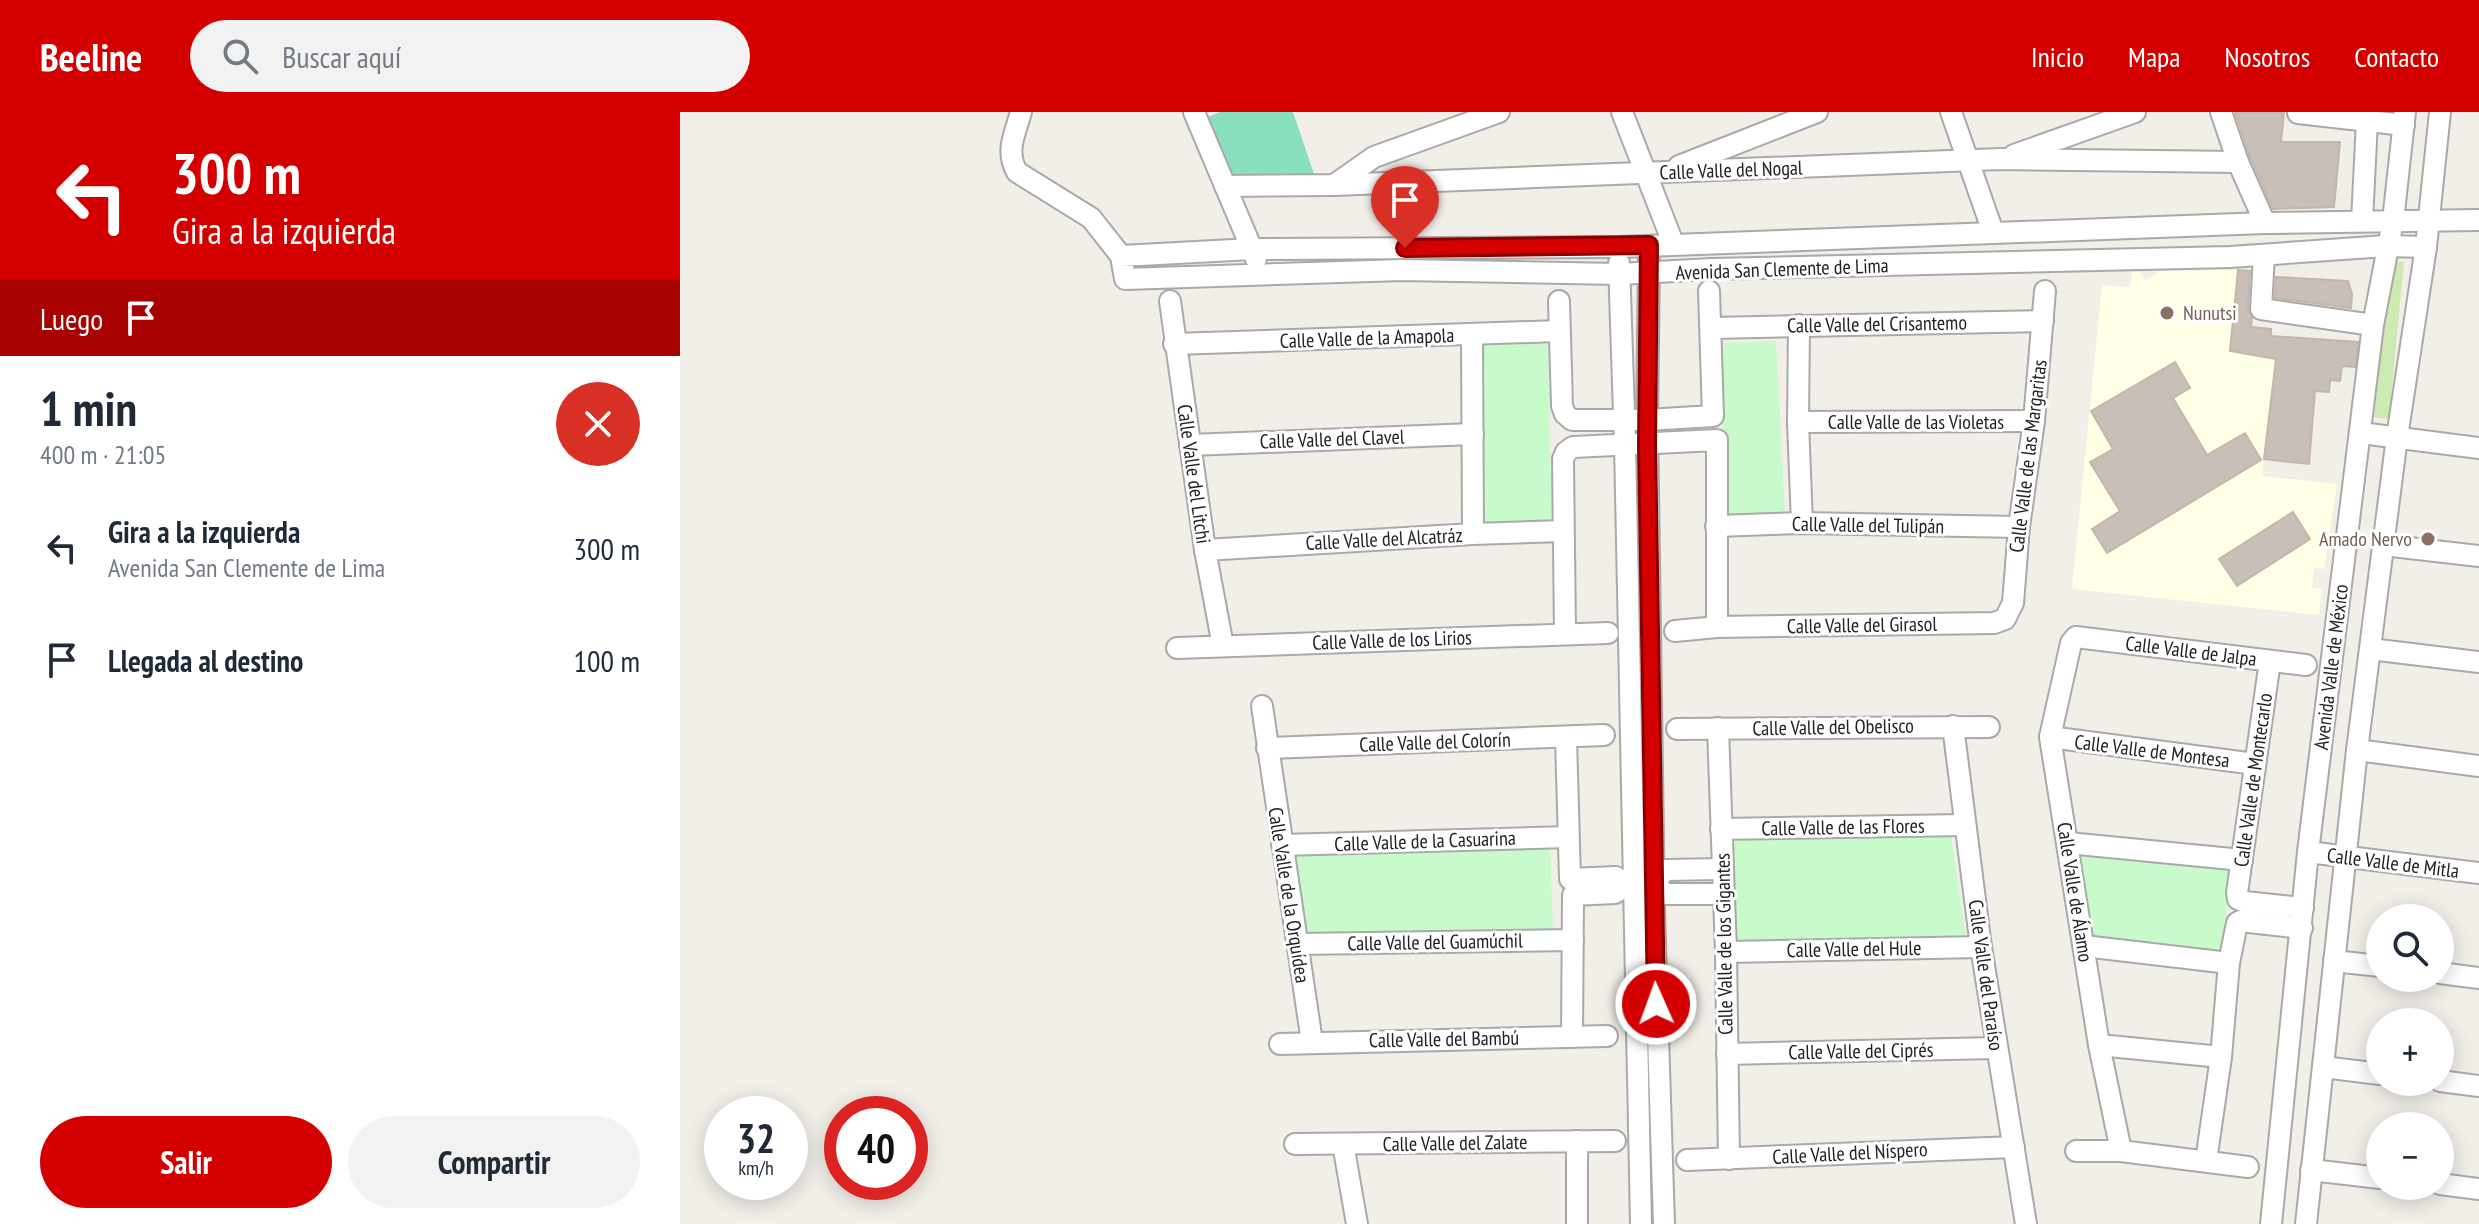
<!DOCTYPE html>
<html lang="es">
<head>
<meta charset="utf-8">
<style>
  :root { --surface:#fff; --page:#f2f2f3; --text:#1f2937; --muted:#747a83; --accent:#d40000 }
  body { margin:0; font-family:"PT Sans Narrow",sans-serif; background:var(--page); color:var(--text); height:100vh; display:flex; flex-direction:column; font-size:30px; white-space:nowrap }
  * { box-sizing:border-box; margin:0 }
  p { font-size:26px; color:var(--muted) }
  .icon { flex:none; width:44px; height:44px; fill:none; stroke:currentColor; stroke-width:2; stroke-linecap:round; stroke-linejoin:round }
  .map { position:relative; flex:1; overflow:hidden }
  .panel { display:flex; flex-direction:column; background:var(--surface); width:680px }
  .panel>* { flex:none }
  .guide { background:#d40000; color:#fff; overflow:hidden }
  .controls { position:absolute; left:1686px; top:792px; display:grid; gap:16px }
  .controls a { display:grid; place-items:center; width:88px; height:88px; border-radius:50%; background:var(--surface); box-shadow:0 4px 20px #0003; font-size:40px }
  .speed { position:absolute; left:24px; top:984px; display:flex; gap:16px; font-size:40px; font-weight:700; text-align:center }
  .speed>* { display:grid; place-content:center; width:104px; height:104px; border-radius:50%; background:var(--surface); box-shadow:0 4px 20px #0003; line-height:1 }
  .speed small { font-size:20px; font-weight:400 }
  .speed .limit { border:12px solid #d22; background:#fff; color:#111 }
  .pin { position:absolute; display:grid; place-items:center; width:68px; height:68px; color:#fff; margin:-82px -34px; border-radius:50% 50% 50% 0; rotate:-45deg; box-shadow:0 0 8px #0007 }
  .pin .icon { rotate:45deg }
  .me { position:absolute; width:88px; margin:-44px; rotate:358deg; stroke-linejoin:round; filter:drop-shadow(0 0 6px #0008) }
  .turn { display:flex; align-items:center; gap:28px; height:168px; padding:0 40px; font-size:36px }
  .turn .icon { width:104px; height:104px; stroke-width:2.5 }
  .turn b { display:block; font-size:56px; line-height:68px }
  .then { display:flex; align-items:center; height:76px; padding:0 40px; background:#0003; gap:16px; font-size:30px }
  .round { display:grid; place-items:center; flex:none; width:84px; height:84px; border-radius:42px; background:var(--page) }
  .summary { display:flex; align-items:center; justify-content:space-between; height:136px; padding:0 40px }
  h1 { font-size:48px; font-weight:600; line-height:60px }
  .cta { display:flex; gap:16px; margin-top:auto; padding:16px 40px }
  .cta a { flex:1; height:92px; border-radius:48px; background:var(--accent); color:#fff; font-size:32px; font-weight:600; line-height:92px; text-align:center }
  .cta a+a { background:var(--page); color:var(--text) }
  ul { padding:0; list-style:none }
  li { display:flex; align-items:center; gap:24px; height:112px; padding:0 40px }
  li div { flex:1 }
  li b { display:block; font-size:30px }
  li em { font-style:normal }
  header { display:flex; align-items:center; gap:48px; box-sizing:border-box; height:112px; padding:0 40px; background:var(--accent); color:#fff }
  header strong { font-size:38px }
  nav { display:flex; gap:44px; margin-inline-start:auto; font-size:28px }
  .search { width:560px; height:72px; background:var(--page); display:flex; align-items:center; gap:20px; box-sizing:border-box; padding:0 28px; border-radius:44px; color:var(--muted); font-size:30px }
  main { display:flex; flex:1; min-height:0 }
  .map>svg:first-child { display:block }
  .education { fill:#ffffe5 }
  .grass { fill:#cdebb0 }
  .park { fill:#c8facc }
  .pitch { fill:#88e0be }
  .building { fill:#c7bfb8; stroke:#c4b6ab; stroke-width:2 }
  .lines { fill:none; stroke-linecap:round; stroke-linejoin:round }
  .minor-casing { stroke:#a9a9a9; stroke-width:24 }
  .minor { stroke:#fff; stroke-width:20 }
  .route-casing { stroke:#8a0000; stroke-width:20 }
  .route { stroke:#d40000; stroke-width:14 }
  .education-dot { fill:#8d6e63; stroke:#fff; stroke-width:3 }
  .labels { text-anchor:middle; stroke-width:6; stroke-linejoin:round; paint-order:stroke }
  .street-label { font-size:20px; fill:#222; stroke:#fff }
  .education-label { font-size:20px; fill:#785e54; stroke:#fff; text-anchor:start }
</style>
</head>
<body>
<header>
<strong>Beeline</strong>
<div class="search"><svg class="icon" aria-label="search" viewBox="0 0 24 24"><circle cx="10" cy="10" r="6"/><path d="M15 15l6 6"/></svg>Buscar aquí</div>
<nav><a>Inicio</a><a>Mapa</a><a>Nosotros</a><a>Contacto</a></nav>
</header>
<main>
<section class="panel">
<div class="guide">
<div class="turn"><svg class="icon" aria-label="left" viewBox="0 0 24 24"><path d="M17 20v-9H6M10 6l-5 5 5 5"/></svg><div><b>300 m</b>Gira a la izquierda</div></div>
<div class="then">Luego<svg class="icon" aria-label="arrive" viewBox="0 0 24 24"><path d="M6 21V4h12l-3 4 3 4H6"/></svg></div>
</div>
<div class="summary"><div><h1>1 min</h1><p>400 m · 21:05</p></div><a class="round" style="background:#d93025;color:#fff"><svg class="icon" aria-label="close" viewBox="0 0 24 24"><path d="M6 6l12 12M18 6L6 18"/></svg></a></div>
<ul>
<li><svg class="icon" aria-label="left" viewBox="0 0 24 24"><path d="M17 20v-9H6M10 6l-5 5 5 5"/></svg><div><b>Gira a la izquierda</b><p>Avenida San Clemente de Lima</p></div><em>300 m</em></li>
<li><svg class="icon" aria-label="arrive" viewBox="0 0 24 24"><path d="M6 21V4h12l-3 4 3 4H6"/></svg><div><b>Llegada al destino</b></div><em>100 m</em></li>
</ul>
<div class="cta"><a>Salir</a><a>Compartir</a></div>
</section>
<div class="map">
<svg width="1799" height="1112" viewBox="0 0 1799 1112">
  <rect width="100%" height="100%" fill="#f2efe9"/>
  <path class="education" d="M 1558,158 L 1551,239 L 1596,247 L 1582,364 L 1657,372 L 1644,457 L 1634,456 L 1632,476 L 1642,477 L 1639,503 L 1392,477 L 1422,173 L 1450,175 L 1452,159 L 1460,160 L 1465,169 L 1480,159 Z"/>
  <path class="grass" d="M 1707,149 L 1724,150 L 1709,307 L 1692,305 Z"/>
  <g class="park">
    <path d="M 1096,229 L 1105,401 L 1046,403 L 1039,231 Z"/>
    <path d="M 868,232 L 872,409 L 805,413 L 803,233 Z"/>
    <path d="M 1051,724 L 1271,724 L 1286,826 L 1052,831 Z"/>
    <path d="M 870,733 L 873,818 L 628,821 L 612,740 Z"/>
    <path d="M 1398,743 L 1549,757 L 1544,848 L 1408,826 Z"/>
  </g>
  <path class="pitch" d="M 540,0 L 613,0 L 635,65 L 549,65 L 528,5 Z"/>
  <g class="building">
    <path d="M 1555,0 L 1604,0 L 1601,30 L 1660,30 L 1654,95 L 1593,97 L 1570,45 Z"/>
    <path d="M 1558,158 L 1570,159 L 1568,196 L 1572,206 L 1571,215 L 1591,217 L 1591,224 L 1678,230 L 1675,255 L 1662,254 L 1660,269 L 1650,268 L 1649,280 L 1635,279 L 1629,352 L 1584,347 L 1596,247 L 1550,239 Z"/>
    <path d="M 1596,165 L 1668,169 L 1672,182 L 1671,196 L 1595,186 Z"/>
    <path d="M 1495,250 L 1510,276 L 1493,286 L 1527,343 L 1565,321 L 1581,348 L 1427,441 L 1412,417 L 1440,399 L 1410,350 L 1433,337 L 1411,299 Z"/>
    <path d="M 1613,400 L 1630,427 L 1557,474 L 1539,447 Z"/>
  </g>
  <g class="lines">
    <g class="minor-casing">
      <g id="minor">
        <path d="M 341,0 C 335,22 325,39 337,60 L 411,106 L 441,144"/>
        <path d="M 514,0 L 576,147"/>
        <path d="M 942,0 L 993,131"/>
        <path d="M 1271,0 L 1313,120"/>
        <path d="M 1541,0 L 1558,50 L 1585,111"/>
        <path d="M 1618,1 L 1724,13"/>
        <path d="M 1334,43 L 1455,0"/>
        <path d="M 999,54 L 1137,0"/>
        <path d="M 654,73 L 694,45 L 819,0"/>
        <path d="M 545,74 L 654,73 L 1321,47 L 1558,50"/>
        <path d="M 1682,109 L 1687,9"/>
        <path d="M 1746,135 L 1706,134 L 1550,145 L 1032,157 L 939,162 L 722,158 L 445,167 L 441,144 L 572,137 L 939,135 L 1585,111 L 1799,108"/>
        <path d="M 1584,143 L 1581,197 L 1693,213"/>
        <path d="M 969,148 L 967,308 L 974,799 L 984,1112"/>
        <path d="M 939,151 L 945,332 L 961,1112"/>
        <path d="M 490,189 L 525,438 L 543,534"/>
        <path d="M 879,189 L 882,294 L 885,302 L 892,308 L 967,308 L 1033,304 L 1029,179"/>
        <path d="M 1119,213 L 1118,310 L 1122,411"/>
        <path d="M 1032,216 L 1363,209"/>
        <path d="M 792,223 L 793,422"/>
        <path d="M 494,232 L 879,219"/>
        <path d="M 1118,310 L 1354,309"/>
        <path d="M 1681,321 L 1799,336"/>
        <path d="M 510,333 L 793,322"/>
        <path d="M 1036,414 L 1122,411 L 1339,415"/>
        <path d="M 1703,433 L 1799,444"/>
        <path d="M 525,438 L 793,422 L 883,419"/>
        <path d="M 995,519 L 1037,515 L 1314,511 L 1325,507 L 1333,491 L 1339,415 L 1354,309 L 1365,179"/>
        <path d="M 885,522 L 883,347 L 886,340 L 893,335 L 1037,328 L 1037,515"/>
        <path d="M 497,536 L 928,521"/>
        <path d="M 1690,537 L 1799,550"/>
        <path d="M 1590,549 L 1557,781 L 1558,787 L 1565,790 L 1623,796"/>
        <path d="M 582,594 L 632,930"/>
        <path d="M 1273,614 L 1301,835 L 1346,1112"/>
        <path d="M 1038,616 L 1046,840 L 1049,1047"/>
        <path d="M 997,617 L 1309,615"/>
        <path d="M 1370,625 L 1575,652"/>
        <path d="M 886,626 L 890,767 L 936,765 L 946,773"/>
        <path d="M 587,636 L 924,623"/>
        <path d="M 1677,638 L 1799,654"/>
        <path d="M 1041,717 L 1285,713"/>
        <path d="M 1388,731 L 1562,748"/>
        <path d="M 602,733 L 888,725"/>
        <path d="M 1628,740 L 1799,761"/>
        <path d="M 973,771 L 986,782 L 1043,782"/>
        <path d="M 973,771 L 986,758 L 1042,757"/>
        <path d="M 617,832 L 893,828"/>
        <path d="M 1404,834 L 1549,851"/>
        <path d="M 1046,840 L 1301,835"/>
        <path d="M 1654,849 L 1700,854"/>
        <path d="M 1760,861 L 1799,866"/>
        <path d="M 892,925 L 893,783 L 935,781 L 946,773 L 964,771"/>
        <path d="M 600,932 L 927,924"/>
        <path d="M 1419,933 L 1541,945"/>
        <path d="M 1047,942 L 1316,936"/>
        <path d="M 1643,955 L 1700,962"/>
        <path d="M 1760,969 L 1799,974"/>
        <path d="M 897,1029 L 897,1112"/>
        <path d="M 615,1032 L 935,1029"/>
        <path d="M 663,1032 L 677,1112"/>
        <path d="M 1396,1039 L 1441,1039 L 1568,1055"/>
        <path d="M 1441,1039 L 1419,933 L 1370,625 L 1391,531 L 1396,525 L 1626,553"/>
        <path d="M 1007,1048 L 1334,1035"/>
        <path d="M 1526,1049 L 1541,945 L 1549,851 L 1557,811 L 1560,809 L 1622,816"/>
        <path d="M 1631,1058 L 1700,1066"/>
        <path d="M 1760,1072 L 1799,1077"/>
        <path d="M 1591,1112 L 1628,740 L 1693,213 L 1713,109 L 1725,0"/>
        <path d="M 1626,1112 L 1677,638 L 1717,325 L 1746,135 L 1760,0"/>
      </g>
    </g>
    <use href="#minor" class="minor"/>
  </g>
  <g class="lines">
    <g class="route-casing">
      <path id="route" d="M 725,136 L 969,133 L 967,332 L 976,892"/>
    </g>
    <use href="#route" class="route"/>
  </g>
  <g class="education-dot">
    <circle cx="1487" cy="201" r="8"/>
    <circle cx="1748" cy="427" r="8"/>
  </g>
  <g class="labels">
    <g class="street-label">
      <text transform="translate(1051 58) rotate(-2)" y="7">Calle Valle del Nogal</text>
      <text transform="translate(1102 157) rotate(-2)" y="7">Avenida San Clemente de Lima</text>
      <text transform="translate(1197 212) rotate(-1)" y="7">Calle Valle del Crisantemo</text>
      <text transform="translate(687 226) rotate(-2)" y="7">Calle Valle de la Amapola</text>
      <text x="1236" y="317">Calle Valle de las Violetas</text>
      <text transform="translate(652 327) rotate(-2)" y="7">Calle Valle del Clavel</text>
      <text transform="translate(1348 344) rotate(-83)" y="7">Calle Valle de las Margaritas</text>
      <text transform="translate(514 362) rotate(82)" y="7">Calle Valle del Litchi</text>
      <text transform="translate(1188 413) rotate(1)" y="7">Calle Valle del Tulipán</text>
      <text transform="translate(704 427) rotate(-3)" y="7">Calle Valle del Alcatráz</text>
      <text transform="translate(1182 513) rotate(-1)" y="7">Calle Valle del Girasol</text>
      <text transform="translate(712 528) rotate(-2)" y="7">Calle Valle de los Lirios</text>
      <text transform="translate(1511 539) rotate(7)" y="7">Calle Valle de Jalpa</text>
      <text transform="translate(1651 555) rotate(-83)" y="7">Avenida Valle de México</text>
      <text transform="translate(1153 615) rotate(-1)" y="7">Calle Valle del Obelisco</text>
      <text transform="translate(755 630) rotate(-2)" y="7">Calle Valle del Colorín</text>
      <text transform="translate(1472 639) rotate(7)" y="7">Calle Valle de Montesa</text>
      <text transform="translate(1573 668) rotate(-82)" y="7">Calle Valle de Montecarlo</text>
      <text transform="translate(1163 715) rotate(-1)" y="7">Calle Valle de las Flores</text>
      <text transform="translate(745 729) rotate(-2)" y="7">Calle Valle de la Casuarina</text>
      <text transform="translate(1713 751) rotate(7)" y="7">Calle Valle de Mitla</text>
      <text transform="translate(1395 780) rotate(81)" y="7">Calle Valle de Álamo</text>
      <text transform="translate(609 783) rotate(81)" y="7">Calle Valle de la Orquídea</text>
      <text transform="translate(755 830) rotate(-1)" y="7">Calle Valle del Guamúchil</text>
      <text transform="translate(1044 832) rotate(-91)" y="7">Calle Valle de los Gigantes</text>
      <text transform="translate(1174 837) rotate(-1)" y="7">Calle Valle del Hule</text>
      <text transform="translate(1306 863) rotate(82)" y="7">Calle Valle del Paraíso</text>
      <text transform="translate(764 927) rotate(-1)" y="7">Calle Valle del Bambú</text>
      <text transform="translate(1181 939) rotate(-1)" y="7">Calle Valle del Ciprés</text>
      <text transform="translate(775 1031) rotate(-1)" y="7">Calle Valle del Zalate</text>
      <text transform="translate(1170 1041) rotate(-3)" y="7">Calle Valle del Níspero</text>
    </g>
    <g class="education-label">
      <text x="1503" y="208">Nunutsi</text>
      <text x="1732" y="434" text-anchor="end">Amado Nervo</text>
    </g>
  </g>
</svg>
<div class="controls">
<a><svg class="icon" aria-label="search" viewBox="0 0 24 24"><circle cx="10" cy="10" r="6"/><path d="M15 15l6 6"/></svg></a>
<a>+</a>
<a>−</a>
</div>
<div class="speed"><div>32<small>km/h</small></div><div class="limit">40</div></div>
<div class="pin" style="left:725px;top:136px;background:#d93025"><svg class="icon" aria-label="arrive" viewBox="0 0 24 24"><path d="M6 21V4h12l-3 4 3 4H6"/></svg></div>
<svg class="me" style="left:976px;top:892px" viewBox="-20 -20 40 40"><circle r="17" fill="#d40000" stroke="#fff" stroke-width="3"/><path d="M0-11L8 9 0 5-8 9z" fill="#fff"/></svg>
</div>
</main>
</body>
</html>
